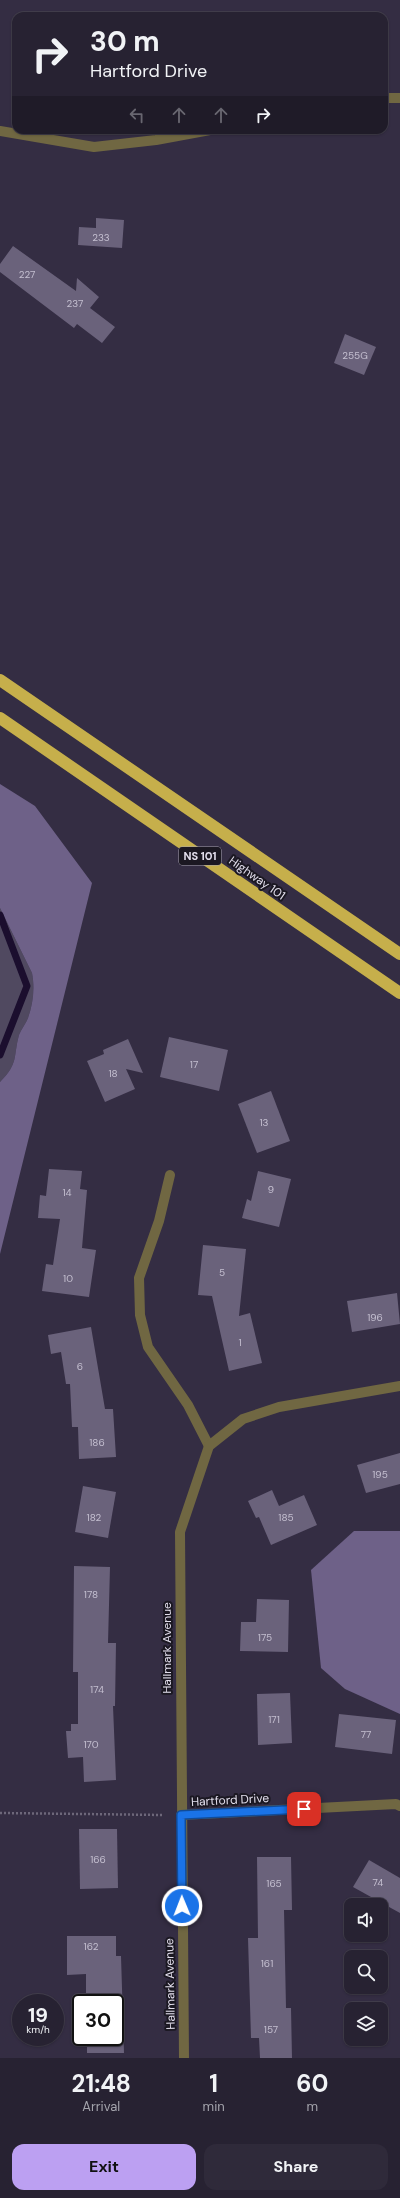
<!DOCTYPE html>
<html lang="en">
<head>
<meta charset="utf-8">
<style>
  :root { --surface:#272232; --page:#2f2a3a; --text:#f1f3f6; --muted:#a4a4ac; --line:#433f4d; --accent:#bca0f2 }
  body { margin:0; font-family:"DM Sans",sans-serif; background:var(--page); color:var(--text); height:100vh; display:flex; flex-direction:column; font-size:15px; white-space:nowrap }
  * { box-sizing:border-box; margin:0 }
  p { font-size:13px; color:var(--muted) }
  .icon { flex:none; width:22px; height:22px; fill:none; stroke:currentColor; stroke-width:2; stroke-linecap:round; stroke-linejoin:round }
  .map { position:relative; height:2058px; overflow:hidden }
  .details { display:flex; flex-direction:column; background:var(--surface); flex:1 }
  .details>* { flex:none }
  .hud { position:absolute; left:12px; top:12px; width:376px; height:122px; border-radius:12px; box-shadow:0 1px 3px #0004,0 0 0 1px var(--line); background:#272232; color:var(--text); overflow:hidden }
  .fabs { position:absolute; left:344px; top:1898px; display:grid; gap:8px }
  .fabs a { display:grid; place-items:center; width:44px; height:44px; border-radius:8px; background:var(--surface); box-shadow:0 1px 3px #0004,0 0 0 1px var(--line); font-size:20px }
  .speed { position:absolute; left:12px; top:1994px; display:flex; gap:8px; font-size:20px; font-weight:700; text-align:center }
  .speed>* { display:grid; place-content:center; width:52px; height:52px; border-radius:50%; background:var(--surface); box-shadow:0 1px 3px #0004,0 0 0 1px var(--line); line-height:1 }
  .speed small { font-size:10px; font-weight:400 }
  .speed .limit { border:2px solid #111; border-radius:6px; background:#fff; color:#111 }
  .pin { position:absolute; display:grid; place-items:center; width:34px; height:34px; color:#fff; margin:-17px; border-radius:8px; box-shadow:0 2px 6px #0006 }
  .me { position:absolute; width:44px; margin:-22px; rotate:359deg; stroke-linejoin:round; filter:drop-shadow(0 0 3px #0008) }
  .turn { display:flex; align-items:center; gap:14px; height:84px; padding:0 12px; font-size:18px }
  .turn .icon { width:52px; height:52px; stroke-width:2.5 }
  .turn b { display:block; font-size:28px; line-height:34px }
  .lanes { display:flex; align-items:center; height:38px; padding:0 12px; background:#0003; justify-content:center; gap:20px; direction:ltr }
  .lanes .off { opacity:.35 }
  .eta { display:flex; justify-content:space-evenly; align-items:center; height:68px; text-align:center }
  .eta b { font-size:24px; font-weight:700; line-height:28px }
  .primary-button { display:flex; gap:8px; margin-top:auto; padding:8px 12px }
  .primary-button a { flex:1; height:46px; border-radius:12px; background:var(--accent); color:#111; font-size:16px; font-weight:700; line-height:46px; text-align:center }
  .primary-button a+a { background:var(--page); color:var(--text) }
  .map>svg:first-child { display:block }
  .green { fill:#504960 }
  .forest { fill:#6e6188 }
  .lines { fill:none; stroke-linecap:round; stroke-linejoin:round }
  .stream { stroke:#1b0e2e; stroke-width:7 }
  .building { fill:#6a627b }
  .path { stroke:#6d677a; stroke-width:2.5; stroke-dasharray:2 2; stroke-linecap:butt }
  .minor { stroke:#706742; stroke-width:10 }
  .tertiary { stroke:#706742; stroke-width:10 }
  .motorway { stroke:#c6af4b; stroke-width:12 }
  .route-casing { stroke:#114b97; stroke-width:10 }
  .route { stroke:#1a73e8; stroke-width:7 }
  .labels { text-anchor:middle; stroke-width:4; stroke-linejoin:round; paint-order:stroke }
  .number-label { font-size:10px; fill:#c4bfd0 }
  .shield { fill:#1b1822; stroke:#a6a3af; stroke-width:1 }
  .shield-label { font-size:11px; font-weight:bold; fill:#e2deec }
  .street-label { font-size:12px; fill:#e2deec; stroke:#1b1822 }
</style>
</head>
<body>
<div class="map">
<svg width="400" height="2058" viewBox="0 0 400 2058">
  <rect width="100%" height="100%" fill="#342d43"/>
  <path class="green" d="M 0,908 L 32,973 C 35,989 33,1004 28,1018 C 26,1024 21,1029 19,1035 C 13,1057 19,1063 0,1082 Z"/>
  <g class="forest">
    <path d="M 0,784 L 35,806 L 92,883 L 0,1254 L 0,1082 C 19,1063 13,1057 19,1035 C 21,1029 26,1024 28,1018 C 33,1004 35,989 32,973 L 0,908 Z"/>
    <path d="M 354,1531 L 400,1531 L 400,1714 L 345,1689 L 321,1668 L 311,1570 Z"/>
  </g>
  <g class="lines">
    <path class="stream" d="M 0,915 L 27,986 L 0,1055"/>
  </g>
  <g class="building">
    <path d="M 96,218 L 124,220 L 122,248 L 78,245 L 79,227 L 96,228 Z"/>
    <path d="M 13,246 L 76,291 L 77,278 L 99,297 L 90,308 L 115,327 L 102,343 L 77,324 L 74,328 L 0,272 L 0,264 Z"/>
    <path d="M 345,334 L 376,347 L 364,375 L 334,363 Z"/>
    <path d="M 169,1037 L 228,1050 L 219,1091 L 160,1077 Z"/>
    <path d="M 128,1039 L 143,1073 L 126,1069 L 135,1089 L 105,1102 L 87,1061 L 104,1054 L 103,1050 Z"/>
    <path d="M 271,1091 L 290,1141 L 257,1153 L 238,1104 Z"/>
    <path d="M 49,1169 L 82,1171 L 80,1189 L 87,1190 L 82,1248 L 96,1250 L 89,1297 L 42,1291 L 46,1264 L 53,1265 L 60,1219 L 38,1218 L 40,1195 L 46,1196 Z"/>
    <path d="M 258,1171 L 291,1179 L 279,1227 L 242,1218 L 247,1199 L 251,1201 Z"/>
    <path d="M 203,1245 L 246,1249 L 239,1316 L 250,1313 L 262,1363 L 229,1371 L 212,1296 L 198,1295 Z"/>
    <path d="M 397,1293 L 400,1324 L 352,1332 L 347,1301 Z"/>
    <path d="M 91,1327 L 105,1409 L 113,1409 L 116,1457 L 79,1459 L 78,1427 L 72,1427 L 70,1384 L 66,1384 L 61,1352 L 51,1354 L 48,1335 Z"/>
    <path d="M 400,1453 L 400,1484 L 366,1493 L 357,1465 Z"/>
    <path d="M 83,1486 L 116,1492 L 108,1538 L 75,1532 Z"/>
    <path d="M 272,1490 L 279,1506 L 304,1495 L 317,1525 L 271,1545 L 259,1517 L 256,1518 L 248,1501 Z"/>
    <path d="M 74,1566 L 110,1567 L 108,1643 L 116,1643 L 115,1706 L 113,1706 L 116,1780 L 84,1782 L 83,1757 L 68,1758 L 66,1731 L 71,1731 L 71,1724 L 78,1724 L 78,1672 L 73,1672 Z"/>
    <path d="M 257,1599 L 289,1600 L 288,1652 L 240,1651 L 241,1622 L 256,1622 Z"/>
    <path d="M 290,1693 L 292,1743 L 258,1745 L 257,1694 Z"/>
    <path d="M 339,1714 L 396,1720 L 392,1754 L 335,1747 Z"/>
    <path d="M 79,1829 L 117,1829 L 118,1888 L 80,1889 Z"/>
    <path d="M 257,1857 L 291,1857 L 292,1910 L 284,1910 L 286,2008 L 291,2008 L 292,2058 L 260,2058 L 259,2038 L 251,2038 L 248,1938 L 258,1938 Z"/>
    <path d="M 369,1860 L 400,1878 L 400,1913 L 353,1887 Z"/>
    <path d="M 67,1936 L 116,1936 L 116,1956 L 121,1956 L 124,2053 L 87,2053 L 87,2037 L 115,2037 L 115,2003 L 86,2003 L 86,1974 L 67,1975 Z"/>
  </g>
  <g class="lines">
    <path class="path" d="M 0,1813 L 164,1815"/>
    <g class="minor">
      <path d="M 170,1175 L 159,1221 L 139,1278 L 140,1315 L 148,1347 L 188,1405 L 209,1446"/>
      <path d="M 181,1815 L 396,1804 L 400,1806"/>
      <path d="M 184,2058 L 180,1532 L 209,1446 L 243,1419 L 279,1407 L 400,1386"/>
    </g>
    <g class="tertiary">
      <path d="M 384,98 L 400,98"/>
      <path d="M 0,131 L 94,147 L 156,140 L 210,130"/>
    </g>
    <g class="motorway">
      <path d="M 0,680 L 400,954"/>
      <path d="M 0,718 L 400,993"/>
    </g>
  </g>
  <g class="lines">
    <g class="route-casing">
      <path id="route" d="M 182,1906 L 181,1815 L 304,1809"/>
    </g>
    <use href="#route" class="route"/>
  </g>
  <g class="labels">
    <g class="number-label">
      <text x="101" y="241">233</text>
      <text x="27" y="278">227</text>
      <text x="75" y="307">237</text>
      <text x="355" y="359">255G</text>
      <text x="194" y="1068">17</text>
      <text x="113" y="1077">18</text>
      <text x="264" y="1126">13</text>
      <text x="271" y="1193">9</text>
      <text x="67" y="1196">14</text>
      <text x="222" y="1276">5</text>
      <text x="68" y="1282">10</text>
      <text x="375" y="1321">196</text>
      <text x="240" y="1346">1</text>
      <text x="80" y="1370">6</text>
      <text x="97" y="1446">186</text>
      <text x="380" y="1478">195</text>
      <text x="94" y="1521">182</text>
      <text x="286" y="1521">185</text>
      <text x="91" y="1598">178</text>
      <text x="265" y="1641">175</text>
      <text x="97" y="1693">174</text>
      <text x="274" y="1723">171</text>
      <text x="366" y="1738">77</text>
      <text x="91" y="1748">170</text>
      <text x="98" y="1863">166</text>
      <text x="378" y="1886">74</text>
      <text x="274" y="1887">165</text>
      <text x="91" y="1950">162</text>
      <text x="267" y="1967">161</text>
      <text x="271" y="2033">157</text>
    </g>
    <rect class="shield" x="179" y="847" width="42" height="18" rx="3"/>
    <g class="shield-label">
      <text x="200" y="860">NS 101</text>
    </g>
    <g class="street-label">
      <text transform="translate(257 878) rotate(35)" y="4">Highway 101</text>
      <text transform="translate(167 1648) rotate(-90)" y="4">Hallmark Avenue</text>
      <text transform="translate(230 1800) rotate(-3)" y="4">Hartford Drive</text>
      <text transform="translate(170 1984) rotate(-91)" y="4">Hallmark Avenue</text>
    </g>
  </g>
</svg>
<div class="fabs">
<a><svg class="icon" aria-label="sound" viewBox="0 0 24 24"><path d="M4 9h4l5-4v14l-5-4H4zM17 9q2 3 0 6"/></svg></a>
<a><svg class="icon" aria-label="search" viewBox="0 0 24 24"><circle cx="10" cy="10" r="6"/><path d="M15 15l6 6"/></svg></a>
<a><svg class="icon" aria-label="layers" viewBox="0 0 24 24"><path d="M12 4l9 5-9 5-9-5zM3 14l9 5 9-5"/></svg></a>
</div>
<div class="speed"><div>19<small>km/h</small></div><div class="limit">30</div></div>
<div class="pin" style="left:304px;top:1809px;background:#d93025"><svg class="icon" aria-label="arrive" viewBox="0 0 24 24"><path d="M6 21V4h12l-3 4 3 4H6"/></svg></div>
<svg class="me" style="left:182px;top:1906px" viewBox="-20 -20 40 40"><circle r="17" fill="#1a73e8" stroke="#fff" stroke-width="3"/><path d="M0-11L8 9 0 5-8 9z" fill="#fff"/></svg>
<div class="hud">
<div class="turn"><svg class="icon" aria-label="right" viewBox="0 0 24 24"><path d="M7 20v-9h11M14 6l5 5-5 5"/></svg><div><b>30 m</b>Hartford Drive</div></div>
<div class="lanes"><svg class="icon off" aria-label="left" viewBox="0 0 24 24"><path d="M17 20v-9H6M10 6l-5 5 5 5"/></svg><svg class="icon off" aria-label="ahead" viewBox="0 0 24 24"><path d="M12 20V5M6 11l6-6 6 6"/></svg><svg class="icon off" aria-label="ahead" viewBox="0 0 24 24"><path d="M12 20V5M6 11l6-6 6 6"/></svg><svg class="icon" aria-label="right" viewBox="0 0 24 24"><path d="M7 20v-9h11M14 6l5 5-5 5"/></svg></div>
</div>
</div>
<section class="details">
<div class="eta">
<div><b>21:48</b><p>Arrival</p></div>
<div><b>1</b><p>min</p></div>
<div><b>60</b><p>m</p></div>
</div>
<div class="primary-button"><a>Exit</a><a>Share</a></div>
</section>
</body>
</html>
